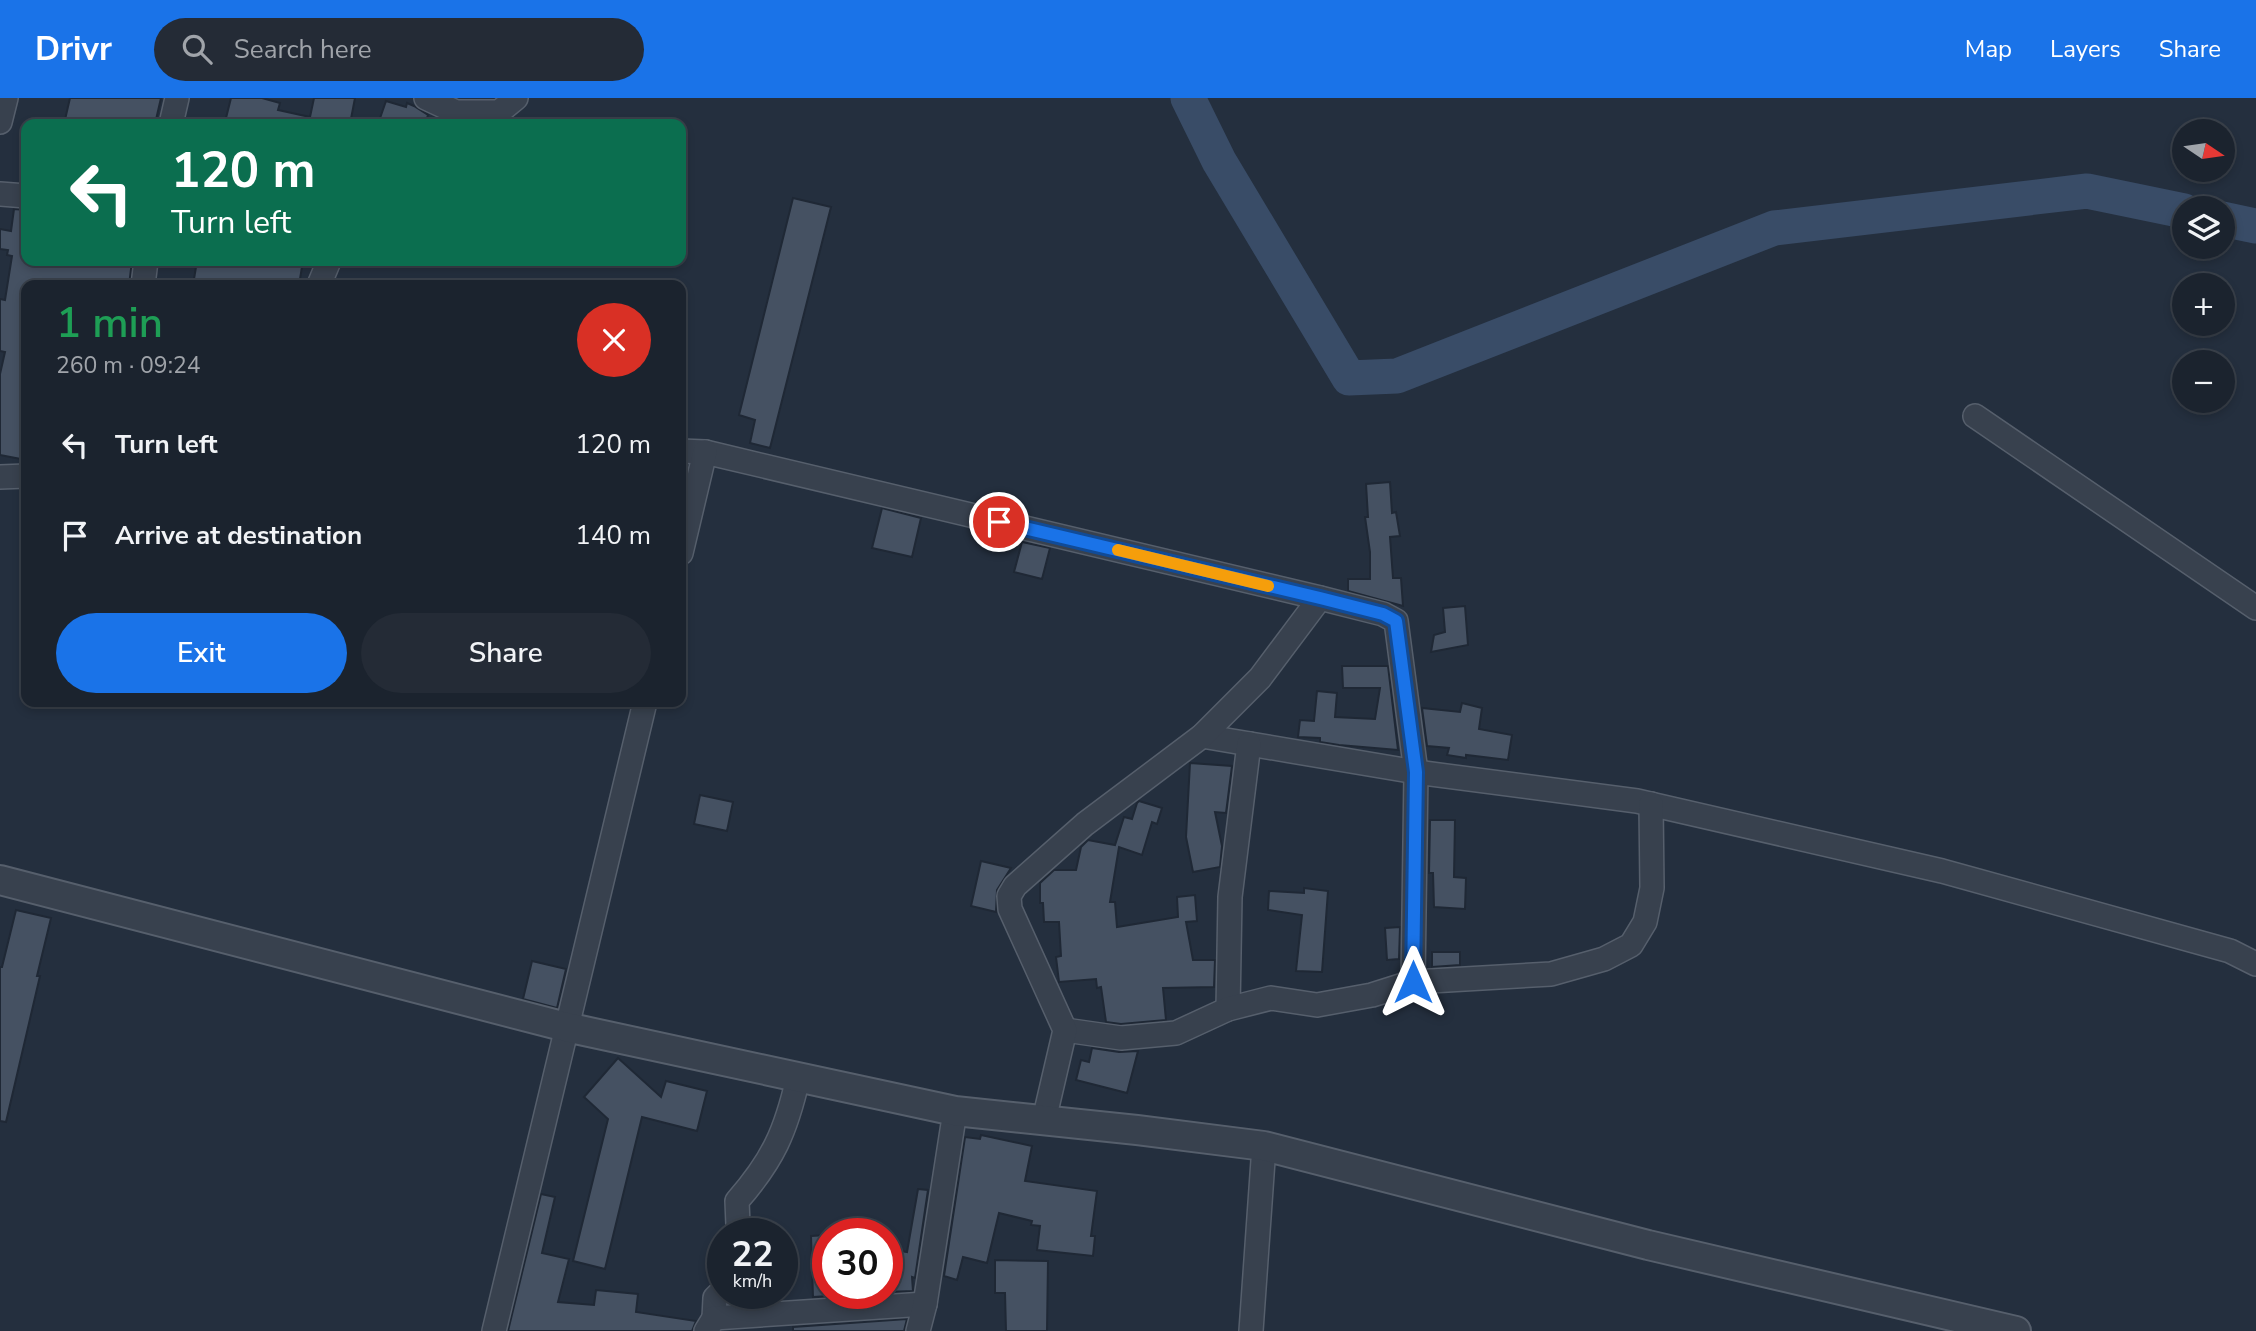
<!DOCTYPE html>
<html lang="en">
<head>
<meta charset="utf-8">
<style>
  :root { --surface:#1b232e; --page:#242b36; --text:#f1f3f6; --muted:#a0a4aa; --line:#39404a; --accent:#1a73e8 }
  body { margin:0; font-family:"Nunito Sans",sans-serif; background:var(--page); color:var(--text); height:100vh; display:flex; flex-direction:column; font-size:26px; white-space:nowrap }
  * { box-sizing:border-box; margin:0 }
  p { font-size:23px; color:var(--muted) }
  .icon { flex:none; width:38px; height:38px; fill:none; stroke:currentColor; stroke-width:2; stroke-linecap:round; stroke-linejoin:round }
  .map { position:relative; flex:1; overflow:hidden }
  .sheet { position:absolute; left:21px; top:182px; width:665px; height:427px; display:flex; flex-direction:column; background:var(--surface); border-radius:14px; box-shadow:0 4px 10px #0003,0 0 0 2px var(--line) }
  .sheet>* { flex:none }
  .top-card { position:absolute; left:21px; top:21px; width:665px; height:147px; border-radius:14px; box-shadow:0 4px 10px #0003,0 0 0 2px var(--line); background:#0b6e4f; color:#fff; overflow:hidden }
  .needle { width:46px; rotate:103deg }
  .tools { position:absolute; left:2172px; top:21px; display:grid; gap:14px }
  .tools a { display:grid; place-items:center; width:63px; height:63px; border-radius:50%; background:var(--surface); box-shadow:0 4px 10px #0003,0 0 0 2px var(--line); font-size:35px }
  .speed { position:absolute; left:707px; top:1120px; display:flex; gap:14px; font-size:35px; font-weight:700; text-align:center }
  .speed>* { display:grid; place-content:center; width:91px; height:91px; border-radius:50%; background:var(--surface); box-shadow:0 4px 10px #0003,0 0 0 2px var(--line); line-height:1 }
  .speed small { font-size:18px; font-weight:400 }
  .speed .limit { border:10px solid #d22; background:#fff; color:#111 }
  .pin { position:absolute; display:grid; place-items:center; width:60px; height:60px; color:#fff; margin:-30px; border:4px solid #fff; border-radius:50%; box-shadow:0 2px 7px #0007 }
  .me { position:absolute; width:77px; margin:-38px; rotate:0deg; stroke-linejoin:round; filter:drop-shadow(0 0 5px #0008) }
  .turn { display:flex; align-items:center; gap:24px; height:147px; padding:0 35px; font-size:32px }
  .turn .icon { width:91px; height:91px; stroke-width:2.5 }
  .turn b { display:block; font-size:49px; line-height:60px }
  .round { display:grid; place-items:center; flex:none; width:74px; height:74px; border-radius:37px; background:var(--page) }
  .overview { display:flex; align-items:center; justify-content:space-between; height:119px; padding:0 35px }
  h1 { font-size:42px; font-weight:600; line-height:52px; color:#1e9e55 }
  .button { display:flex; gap:14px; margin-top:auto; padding:14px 35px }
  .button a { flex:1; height:80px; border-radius:42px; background:var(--accent); color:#fff; font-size:28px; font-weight:600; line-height:80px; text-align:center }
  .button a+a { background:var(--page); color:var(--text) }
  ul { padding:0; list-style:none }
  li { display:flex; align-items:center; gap:21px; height:91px; padding:0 35px }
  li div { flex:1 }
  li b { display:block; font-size:26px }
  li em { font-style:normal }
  header { display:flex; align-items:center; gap:42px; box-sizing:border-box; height:98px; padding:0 35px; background:var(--accent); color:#fff }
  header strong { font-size:33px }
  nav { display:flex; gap:38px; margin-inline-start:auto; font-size:24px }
  .search { width:490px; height:63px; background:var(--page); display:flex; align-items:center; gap:18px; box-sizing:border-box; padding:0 24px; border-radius:38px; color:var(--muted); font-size:26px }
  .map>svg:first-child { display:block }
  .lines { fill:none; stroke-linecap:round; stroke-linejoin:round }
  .river { stroke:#394c67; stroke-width:35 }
  .building { fill:#455162; stroke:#1f2835; stroke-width:2 }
  .minor-casing { stroke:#565f6c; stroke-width:26 }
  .tertiary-casing { stroke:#565f6c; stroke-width:32 }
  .minor { stroke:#38414e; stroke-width:23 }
  .tertiary { stroke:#38414e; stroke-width:28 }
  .route-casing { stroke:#114b97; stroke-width:18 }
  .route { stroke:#1a73e8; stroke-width:12 }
  .slow { stroke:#f59e0b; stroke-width:12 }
</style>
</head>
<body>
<header>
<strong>Drivr</strong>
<div class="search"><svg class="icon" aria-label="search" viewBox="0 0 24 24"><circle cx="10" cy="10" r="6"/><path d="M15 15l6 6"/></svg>Search here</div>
<nav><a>Map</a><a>Layers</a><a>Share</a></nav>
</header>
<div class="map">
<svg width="2256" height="1233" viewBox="0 0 2256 1233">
  <rect width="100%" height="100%" fill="#242f3e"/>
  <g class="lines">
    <g class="river">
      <path d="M 1188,0 L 1219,63 L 1349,280 L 1397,278 L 1774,130 L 2087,93 L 2184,113"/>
      <path d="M 2222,121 L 2256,128"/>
    </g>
  </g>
  <g class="building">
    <path d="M 70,0 L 161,0 L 155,26 L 64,26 Z"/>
    <path d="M 231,0 L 262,0 L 280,5 L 278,12 L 310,19 L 314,0 L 355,0 L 350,26 L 255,26 L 226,20 Z"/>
    <path d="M 386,3 L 406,9 L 407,5 L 414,8 L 428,17 L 425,26 L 378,26 Z"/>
    <path d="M 793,100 L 831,109 L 770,350 L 750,345 L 755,322 L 739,317 Z"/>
    <path d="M 14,111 L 26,112 L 26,164 L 59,169 L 60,165 L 68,167 L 69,163 L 132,163 L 129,187 L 26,187 L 26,362 L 0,357 L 0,276 L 5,254 L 0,253 L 0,201 L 5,202 L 12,158 L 7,157 L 8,152 L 0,151 L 0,131 L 11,133 Z"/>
    <path d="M 197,163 L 303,163 L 299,187 L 193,187 Z"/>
    <path d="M 1390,384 L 1392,415 L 1396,414 L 1400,438 L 1390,439 L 1393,480 L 1401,480 L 1403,508 L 1348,493 L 1348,481 L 1370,481 L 1370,454 L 1365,419 L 1368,419 L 1366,386 Z"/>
    <path d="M 882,410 L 921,420 L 912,459 L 872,450 Z"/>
    <path d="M 1022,444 L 1050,450 L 1042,481 L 1014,474 Z"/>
    <path d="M 1465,508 L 1468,547 L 1431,554 L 1434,537 L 1445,534 L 1443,510 Z"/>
    <path d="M 1342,568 L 1388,568 L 1398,652 L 1339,647 L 1320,644 L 1320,640 L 1298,639 L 1300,622 L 1314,623 L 1317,593 L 1337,595 L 1335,619 L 1375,621 L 1380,590 L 1343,590 Z"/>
    <path d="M 1462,605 L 1482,610 L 1479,631 L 1512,637 L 1508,662 L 1466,657 L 1466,660 L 1447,657 L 1449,650 L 1427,648 L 1422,610 L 1460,614 Z"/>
    <path d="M 1190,665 L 1232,668 L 1226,715 L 1215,714 L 1222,748 L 1220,769 L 1193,774 L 1186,739 Z"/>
    <path d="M 700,697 L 733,704 L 727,733 L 694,726 Z"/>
    <path d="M 1139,703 L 1162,710 L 1157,726 L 1152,724 L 1142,757 L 1119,749 L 1110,804 L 1115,804 L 1117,829 L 1178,819 L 1177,799 L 1195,797 L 1197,823 L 1186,824 L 1193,862 L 1215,862 L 1214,889 L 1163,890 L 1166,922 L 1121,926 L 1106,924 L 1101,889 L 1097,890 L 1096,881 L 1059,884 L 1056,859 L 1061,858 L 1059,824 L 1044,824 L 1043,805 L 1040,805 L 1040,785 L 1054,772 L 1076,772 L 1081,749 L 1088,742 L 1115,747 L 1124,719 L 1132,721 L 1137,705 Z"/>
    <path d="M 1430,722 L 1455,722 L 1454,779 L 1466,780 L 1465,811 L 1434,809 L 1433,775 L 1429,775 Z"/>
    <path d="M 981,763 L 1011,770 L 997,792 L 996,814 L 971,808 Z"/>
    <path d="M 1304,790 L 1328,793 L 1322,874 L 1296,873 L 1302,817 L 1268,812 L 1269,793 L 1304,795 Z"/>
    <path d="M 16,812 L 51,820 L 37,878 L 40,878 L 6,1024 L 0,1023 L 0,869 L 2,869 Z"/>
    <path d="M 1400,829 L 1399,861 L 1387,862 L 1385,830 Z"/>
    <path d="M 1432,854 L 1460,854 L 1460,867 L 1432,869 Z"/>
    <path d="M 532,863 L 566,871 L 557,910 L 523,901 Z"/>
    <path d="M 1092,950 L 1119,954 L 1138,953 L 1127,995 L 1076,982 L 1081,962 L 1089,964 Z"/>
    <path d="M 618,960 L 661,999 L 666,983 L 707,993 L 697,1033 L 642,1019 L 605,1171 L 573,1163 L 608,1021 L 584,999 Z"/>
    <path d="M 981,1037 L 1032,1048 L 1025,1083 L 1097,1093 L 1091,1138 L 1095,1138 L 1093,1158 L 1037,1152 L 1040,1128 L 1031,1127 L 1032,1123 L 999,1115 L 987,1165 L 963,1159 L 957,1182 L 944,1178 L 965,1039 L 980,1041 Z"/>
    <path d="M 918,1091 L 928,1092 L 915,1180 L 912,1179 L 913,1193 L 887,1194 L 887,1175 L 890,1176 L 895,1152 L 907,1154 Z"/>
    <path d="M 541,1096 L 555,1099 L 542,1155 L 569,1161 L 558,1204 L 594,1207 L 596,1192 L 638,1196 L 636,1214 L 696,1223 L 692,1233 L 508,1233 Z"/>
    <path d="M 828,1137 L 828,1195 L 876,1195 L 813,1199 L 811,1138 Z"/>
    <path d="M 995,1162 L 1048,1163 L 1047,1233 L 1006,1233 L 1005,1195 L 995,1195 Z"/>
    <path d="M 907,1221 L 904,1233 L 793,1233 L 793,1229 Z"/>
  </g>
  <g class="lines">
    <g class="minor-casing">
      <g id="minor">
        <path d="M 426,0 L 456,14 L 499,14 L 516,0"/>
        <path d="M 0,24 L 6,0"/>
        <path d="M 171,26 L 177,0"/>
        <path d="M 0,96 L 26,98"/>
        <path d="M 143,187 L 146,163"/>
        <path d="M 319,187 L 329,163"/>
        <path d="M 1975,318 L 2256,510"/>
        <path d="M 681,353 L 705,354 L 1320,500 L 1383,516 L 1396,523 L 1416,674 L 1413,884"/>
        <path d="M 0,379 L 26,378"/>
        <path d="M 681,455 L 705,354"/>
        <path d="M 1202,638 L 1416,674 L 1637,703 L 1942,773 L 2230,853 L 2256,866"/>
        <path d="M 1228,911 L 1230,799 L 1249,646"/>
        <path d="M 1065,932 L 1121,940 L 1176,935 L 1228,911 L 1271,900 L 1317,907 L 1372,897 L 1413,884 L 1551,876 L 1604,861 L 1631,847 L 1645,824 L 1652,790 L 1651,706"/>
        <path d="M 1044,1022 L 1065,932 L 1010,811 L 1009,798 L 1015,788 L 1085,726 L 1202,638 L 1260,580 L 1320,500"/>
        <path d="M 741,1136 L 738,1127 L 737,1103 C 773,1062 786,1033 798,980"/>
        <path d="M 714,1220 L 715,1200 L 723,1192"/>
        <path d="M 494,1233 L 645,604"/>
        <path d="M 706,1233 L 714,1220 L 925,1206"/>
        <path d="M 918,1233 L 925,1206 L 955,1013"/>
        <path d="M 1251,1233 L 1264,1048"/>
      </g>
    </g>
    <g class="tertiary-casing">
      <path id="tertiary" d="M 0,782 L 566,929 L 955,1013 L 1137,1032 L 1264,1048 L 1648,1147 L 2016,1233"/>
    </g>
    <use href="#minor" class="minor"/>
    <use href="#tertiary" class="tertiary"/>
  </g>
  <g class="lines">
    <g class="route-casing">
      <path id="route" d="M 999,424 L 1320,500 L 1383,516 L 1396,523 L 1416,674 L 1413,884"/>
    </g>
    <use href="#route" class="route"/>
    <path class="slow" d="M 1118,452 L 1268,488"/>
  </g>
</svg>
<div class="tools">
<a><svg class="needle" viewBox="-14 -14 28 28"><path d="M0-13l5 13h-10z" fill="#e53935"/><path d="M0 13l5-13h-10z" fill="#a0a4aa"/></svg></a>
<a><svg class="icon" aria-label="layers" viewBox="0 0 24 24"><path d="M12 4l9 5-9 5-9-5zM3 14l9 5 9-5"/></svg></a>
<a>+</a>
<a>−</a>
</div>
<div class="speed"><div>22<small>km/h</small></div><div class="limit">30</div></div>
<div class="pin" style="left:999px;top:424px;background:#d93025"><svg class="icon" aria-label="arrive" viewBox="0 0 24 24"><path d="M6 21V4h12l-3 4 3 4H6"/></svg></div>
<svg class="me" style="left:1413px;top:884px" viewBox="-20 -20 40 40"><path d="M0-17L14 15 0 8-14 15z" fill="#1a73e8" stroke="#fff" stroke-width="4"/></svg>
<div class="top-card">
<div class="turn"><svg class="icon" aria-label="left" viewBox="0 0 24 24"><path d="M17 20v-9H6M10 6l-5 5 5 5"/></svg><div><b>120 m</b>Turn left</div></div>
</div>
<section class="sheet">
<div class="overview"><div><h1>1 min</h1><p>260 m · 09:24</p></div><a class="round" style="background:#d93025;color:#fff"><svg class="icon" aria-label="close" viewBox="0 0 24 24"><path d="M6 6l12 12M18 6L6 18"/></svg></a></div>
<ul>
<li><svg class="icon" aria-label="left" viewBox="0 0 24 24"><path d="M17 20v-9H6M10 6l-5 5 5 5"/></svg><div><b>Turn left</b></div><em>120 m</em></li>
<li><svg class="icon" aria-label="arrive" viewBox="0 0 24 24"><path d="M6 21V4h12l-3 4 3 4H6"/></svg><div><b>Arrive at destination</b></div><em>140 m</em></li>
</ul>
<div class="button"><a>Exit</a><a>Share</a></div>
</section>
</div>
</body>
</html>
